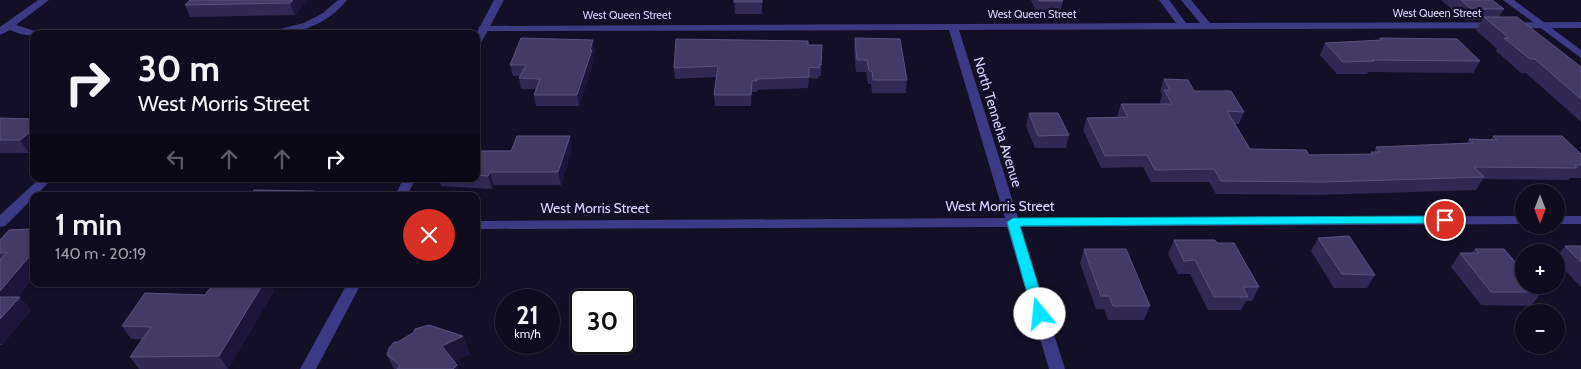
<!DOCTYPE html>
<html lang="en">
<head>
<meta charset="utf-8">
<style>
  :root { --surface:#0e0b1c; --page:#171425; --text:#f1f3f6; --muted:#9b9ba3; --line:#2e2b3b }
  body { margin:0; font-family:Cabin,sans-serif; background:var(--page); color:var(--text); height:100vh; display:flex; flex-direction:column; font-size:19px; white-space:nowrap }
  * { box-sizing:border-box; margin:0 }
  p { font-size:16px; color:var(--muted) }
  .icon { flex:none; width:28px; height:28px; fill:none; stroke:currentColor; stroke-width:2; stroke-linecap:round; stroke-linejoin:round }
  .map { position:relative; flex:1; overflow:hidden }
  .details { position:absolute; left:30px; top:192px; width:450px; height:95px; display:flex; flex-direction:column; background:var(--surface); border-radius:10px; box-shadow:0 1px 4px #0004,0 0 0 1px var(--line) }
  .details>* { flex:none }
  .guide { position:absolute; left:30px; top:30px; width:450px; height:152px; border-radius:10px; box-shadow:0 1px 4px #0004,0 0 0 1px var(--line); background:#0e0b1c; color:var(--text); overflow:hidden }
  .needle { width:32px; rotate:180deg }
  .buttons { position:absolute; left:1515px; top:184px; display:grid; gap:10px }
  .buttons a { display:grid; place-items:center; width:50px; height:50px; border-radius:50%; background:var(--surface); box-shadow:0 1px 4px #0004,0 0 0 1px var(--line); font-size:25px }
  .speed { position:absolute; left:495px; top:289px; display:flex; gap:10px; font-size:25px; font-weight:700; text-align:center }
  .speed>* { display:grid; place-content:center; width:65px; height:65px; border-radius:50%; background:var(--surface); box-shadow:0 1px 4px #0004,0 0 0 1px var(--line); line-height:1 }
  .speed small { font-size:12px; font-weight:400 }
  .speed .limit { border:2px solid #111; border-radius:8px; background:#fff; color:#111 }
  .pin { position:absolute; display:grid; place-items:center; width:42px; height:42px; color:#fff; margin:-21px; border:2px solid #fff; border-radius:50%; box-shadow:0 1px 5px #0007 }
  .me { position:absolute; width:55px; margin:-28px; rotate:343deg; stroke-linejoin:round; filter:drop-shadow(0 0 4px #0008) }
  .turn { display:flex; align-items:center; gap:18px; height:105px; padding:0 25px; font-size:22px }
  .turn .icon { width:65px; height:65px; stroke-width:2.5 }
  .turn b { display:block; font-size:35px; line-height:42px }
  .lanes { display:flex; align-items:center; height:48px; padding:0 25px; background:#0003; justify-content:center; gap:25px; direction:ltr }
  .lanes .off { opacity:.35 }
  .round { display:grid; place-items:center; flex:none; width:52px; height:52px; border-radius:26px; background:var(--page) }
  .summary { display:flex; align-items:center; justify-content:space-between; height:85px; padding:0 25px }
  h1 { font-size:30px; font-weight:600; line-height:38px }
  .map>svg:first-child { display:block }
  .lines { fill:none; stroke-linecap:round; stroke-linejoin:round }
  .service { fill:#3d3a85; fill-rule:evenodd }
  .minor { fill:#3d3a85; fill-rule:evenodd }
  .tertiary { fill:#3d3a85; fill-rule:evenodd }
  .wall { fill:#312854 }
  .shaded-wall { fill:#1d163a }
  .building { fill:#433a66; stroke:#5a527e }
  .route { fill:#00e5ff; stroke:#0095a6 }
  .labels { text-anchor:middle; stroke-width:5; stroke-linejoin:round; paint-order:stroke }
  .far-street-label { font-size:11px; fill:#d9d4ff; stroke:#130f26 }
  .street-label { font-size:14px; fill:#d9d4ff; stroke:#130f26 }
</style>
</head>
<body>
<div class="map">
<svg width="1581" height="369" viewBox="0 0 1581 369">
  <rect width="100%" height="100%" fill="#130f26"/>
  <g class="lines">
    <path class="service" d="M 338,0 L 347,0 C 323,29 295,34 260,34 L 304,23 L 323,13 Z"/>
    <g class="minor">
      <path d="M 38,0 L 49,0 L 16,25 L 44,34 L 34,34 L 34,36 L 20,34 L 10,30 L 0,35 L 0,27 Z"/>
      <path d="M 1159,0 L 1169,0 L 1186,23 L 1200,23 L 1181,0 L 1191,0 L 1210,23 L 1581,22 L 1581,28 L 959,30 L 1018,218 L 1524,216 L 1524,224 L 1020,227 L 1065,369 L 1049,369 L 1007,227 L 476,229 L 476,221 L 1005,218 L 949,30 L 483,31 L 478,28 L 480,26 L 1176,23 Z"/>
      <path d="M 39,179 L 52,179 L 5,226 L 0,227 L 0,215 Z"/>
      <rect x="1556" y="216" width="25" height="8"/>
    </g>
    <g class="tertiary">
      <path d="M 494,0 L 504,0 L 481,43 L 476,46 L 476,34 Z"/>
      <path d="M 1503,0 L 1514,0 L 1581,50 L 1581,58 Z"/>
      <path d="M 403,179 L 415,179 L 407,196 L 395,196 Z"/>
      <path d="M 347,284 L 361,284 L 316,369 L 300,369 Z"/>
    </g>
  </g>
  <g class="wall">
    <path d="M 190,0 L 308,0 L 295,15 L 190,17 L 185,5 Z"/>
    <path d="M 734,0 L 762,0 L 762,14 L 735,14 Z"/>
    <path d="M 1031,0 L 1062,0 L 1063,1 L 1060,13 L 1037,13 Z"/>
    <path d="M 1441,0 L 1492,0 L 1504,9 L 1499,17 L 1581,67 L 1581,122 L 1526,73 L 1521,73 L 1496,51 L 1497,49 L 1476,30 L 1482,20 L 1465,20 Z"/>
    <path d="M 855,38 L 907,80 L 906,93 L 872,93 L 871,84 L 868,84 L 866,72 L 856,72 L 854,50 Z"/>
    <path d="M 1380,38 L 1480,61 L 1473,73 L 1368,72 L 1367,74 L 1337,74 L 1320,55 L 1325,43 L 1378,41 Z"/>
    <path d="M 808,45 L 822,45 L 821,76 L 819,76 L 818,79 L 809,78 L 808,88 L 757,90 L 757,92 L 752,92 L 751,106 L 715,106 L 714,95 L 716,77 L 675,79 L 674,68 Z"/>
    <path d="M 595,51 L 593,56 L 594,60 L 579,106 L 536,106 L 534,95 L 536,89 L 521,89 L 519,78 L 520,76 L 513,76 L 510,65 Z"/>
    <path d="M 1164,79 L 1194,91 L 1244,112 L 1239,124 L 1234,124 L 1250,149 L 1309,155 L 1370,154 L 1371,152 L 1374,152 L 1376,147 L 1467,143 L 1469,139 L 1491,139 L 1493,136 L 1581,154 L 1581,178 L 1570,178 L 1568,180 L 1483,179 L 1476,190 L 1318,195 L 1216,194 L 1209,182 L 1151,182 L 1143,167 L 1101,168 L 1083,130 L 1087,118 L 1118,117 L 1117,116 L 1121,104 L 1161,104 L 1160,102 L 1162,95 L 1160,91 Z"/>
    <path d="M 1029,113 L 1069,135 L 1066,148 L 1035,148 L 1026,126 Z"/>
    <path d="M 0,118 L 34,119 L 29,153 L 0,153 Z"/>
    <path d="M 572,149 L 561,185 L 494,185 L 492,189 L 441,186 L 439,179 L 476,179 L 476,151 Z"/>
    <path d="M 1318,238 L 1375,275 L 1367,288 L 1334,288 L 1311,251 Z"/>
    <path d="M 0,240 L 34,277 L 18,297 L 31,310 L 2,345 L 0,345 Z"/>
    <path d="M 1174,240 L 1217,243 L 1259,287 L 1252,301 L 1246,301 L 1241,310 L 1208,310 L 1190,274 L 1178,274 L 1168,254 Z"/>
    <path d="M 1565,246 L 1581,246 L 1581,287 L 1556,261 L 1556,257 Z"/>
    <path d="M 1084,249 L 1150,306 L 1144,320 L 1108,320 L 1104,309 L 1096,309 L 1080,263 Z"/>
    <path d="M 1475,249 L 1542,292 L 1531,306 L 1481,305 L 1451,267 L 1460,253 L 1471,253 Z"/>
    <path d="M 271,286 L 274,291 L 228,369 L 139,369 L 130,357 L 142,339 L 131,339 L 122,326 L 205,295 Z"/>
    <path d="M 463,336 L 470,354 L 454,361 L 457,365 L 458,369 L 394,369 L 387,355 L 398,342 Z"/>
  </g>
  <g class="shaded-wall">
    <path d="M 293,0 L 308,0 L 295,15 L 290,3 Z"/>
    <path d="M 593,40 L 595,51 L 593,56 L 594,60 L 579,106 L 577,95 L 590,50 Z"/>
    <path d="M 752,81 L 752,92 L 751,106 L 751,95 Z"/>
    <path d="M 34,129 L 34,149 L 29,153 L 20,140 Z"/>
    <path d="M 570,136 L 572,149 L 561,185 L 558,172 Z"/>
    <path d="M 490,172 L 494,185 L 492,189 L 488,176 Z"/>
    <path d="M 314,191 L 317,196 L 311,196 Z"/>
    <path d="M 34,251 L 34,277 L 7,311 L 0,303 L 0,291 Z"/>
    <path d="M 263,284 L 273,284 L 271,286 L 274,291 L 228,369 L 219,356 Z"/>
    <path d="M 20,297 L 31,310 L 2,345 L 0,343 L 0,319 Z"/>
    <path d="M 463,336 L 470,354 L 449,364 L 442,346 Z"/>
    <path d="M 457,365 L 458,369 L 453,369 Z"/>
  </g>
  <g class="building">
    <path d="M 190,0 L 293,0 L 290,3 L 185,5 Z"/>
    <rect x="734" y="0" width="28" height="2"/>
    <path d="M 1039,0 L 1062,0 L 1063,1 L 1039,1 Z"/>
    <path d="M 1461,0 L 1492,0 L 1504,9 L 1471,9 Z"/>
    <path d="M 1484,17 L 1517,17 L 1581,67 L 1581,99 L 1535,59 L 1530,59 L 1504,38 L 1509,38 Z"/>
    <path d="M 521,38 L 593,40 L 590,50 L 592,50 L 577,95 L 534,95 L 540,79 L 519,78 L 526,65 L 510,65 Z"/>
    <path d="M 855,38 L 900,39 L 907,80 L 873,80 L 872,71 L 869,71 L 867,60 L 857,60 Z"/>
    <path d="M 1380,38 L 1457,39 L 1480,61 L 1372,60 L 1374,61 L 1343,62 L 1325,43 L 1382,40 Z"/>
    <path d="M 676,39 L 808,41 L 808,45 L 822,45 L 821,65 L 819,65 L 819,68 L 809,67 L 809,77 L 756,79 L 757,81 L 752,81 L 751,95 L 714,95 L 718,66 L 674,68 Z"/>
    <path d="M 1164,79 L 1188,80 L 1194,91 L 1231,91 L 1244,112 L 1227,111 L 1250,149 L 1306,150 L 1309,155 L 1373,154 L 1371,152 L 1380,152 L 1376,147 L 1473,143 L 1469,139 L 1497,140 L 1493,136 L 1562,136 L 1581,154 L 1581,165 L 1575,165 L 1577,168 L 1474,167 L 1484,177 L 1325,182 L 1221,181 L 1214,169 L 1155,170 L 1147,155 L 1105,156 L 1087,118 L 1128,117 L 1121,104 L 1172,104 L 1164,90 L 1170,90 Z"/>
    <path d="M 1029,113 L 1058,113 L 1069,135 L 1038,136 Z"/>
    <path d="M 0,118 L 34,119 L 34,129 L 20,140 L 0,140 Z"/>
    <path d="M 517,136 L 570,136 L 558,172 L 490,172 L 488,176 L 476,175 L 476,151 L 511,151 Z"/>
    <path d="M 254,190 L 314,191 L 311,196 L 249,196 Z"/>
    <path d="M 34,225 L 34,251 L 0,291 L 0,260 L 7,252 L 0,253 L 0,240 L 9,230 L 29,229 Z"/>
    <path d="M 1349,236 L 1375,275 L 1342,274 L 1318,238 Z"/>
    <path d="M 1174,240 L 1215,240 L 1217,243 L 1234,243 L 1259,287 L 1243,287 L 1248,297 L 1214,297 L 1195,260 L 1184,261 Z"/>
    <path d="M 1565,246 L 1581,246 L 1581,262 Z"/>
    <path d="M 1084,249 L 1126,249 L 1150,306 L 1113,306 L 1109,296 L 1101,296 Z"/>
    <path d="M 1475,249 L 1504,249 L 1524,272 L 1524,285 L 1535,285 L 1542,292 L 1491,292 L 1460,253 L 1479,253 Z"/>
    <path d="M 213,284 L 263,284 L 219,356 L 130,357 L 151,327 L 122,326 L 145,293 L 205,295 Z"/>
    <path d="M 0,297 L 20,297 L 0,319 Z"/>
    <path d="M 429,325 L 463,336 L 442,346 L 457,365 L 453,369 L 397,369 L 400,365 L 387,355 L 389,348 L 394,342 L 398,342 L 414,332 L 415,329 Z"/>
  </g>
  <path class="route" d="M 1445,216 L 1451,220 L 1449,223 L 1020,226 L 1047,314 L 1040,319 L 1033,314 L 1007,222 L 1013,218 Z"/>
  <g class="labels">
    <g class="far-street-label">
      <text x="1437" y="17">West Queen Street</text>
      <text x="1032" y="18">West Queen Street</text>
      <text x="627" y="19">West Queen Street</text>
    </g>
    <g class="street-label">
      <text transform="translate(998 122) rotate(73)" y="5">North Tenneha Avenue</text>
      <text x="1000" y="211">West Morris Street</text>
      <text x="595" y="213">West Morris Street</text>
    </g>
  </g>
</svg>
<div class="buttons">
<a><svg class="needle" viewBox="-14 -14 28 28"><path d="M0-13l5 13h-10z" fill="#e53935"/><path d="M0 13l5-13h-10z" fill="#9b9ba3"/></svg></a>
<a>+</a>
<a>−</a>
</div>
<div class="speed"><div>21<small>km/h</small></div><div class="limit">30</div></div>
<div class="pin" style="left:1445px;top:220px;background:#d93025"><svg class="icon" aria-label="arrive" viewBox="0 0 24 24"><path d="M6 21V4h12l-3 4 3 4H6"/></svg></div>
<svg class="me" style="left:1040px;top:314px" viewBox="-20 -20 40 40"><circle r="19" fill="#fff"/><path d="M0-13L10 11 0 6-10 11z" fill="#00e5ff"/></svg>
<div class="guide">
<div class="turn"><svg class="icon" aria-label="right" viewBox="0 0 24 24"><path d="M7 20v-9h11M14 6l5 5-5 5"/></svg><div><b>30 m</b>West Morris Street</div></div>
<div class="lanes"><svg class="icon off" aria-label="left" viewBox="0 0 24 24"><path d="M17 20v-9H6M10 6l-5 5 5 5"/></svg><svg class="icon off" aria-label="ahead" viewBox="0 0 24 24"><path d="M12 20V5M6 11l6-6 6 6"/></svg><svg class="icon off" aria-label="ahead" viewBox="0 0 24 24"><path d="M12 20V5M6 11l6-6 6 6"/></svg><svg class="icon" aria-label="right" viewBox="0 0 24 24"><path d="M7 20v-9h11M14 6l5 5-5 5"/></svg></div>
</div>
<section class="details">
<div class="summary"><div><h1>1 min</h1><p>140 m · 20:19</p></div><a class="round" style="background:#d93025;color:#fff"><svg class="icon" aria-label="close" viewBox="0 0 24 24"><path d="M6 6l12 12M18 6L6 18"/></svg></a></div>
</section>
</div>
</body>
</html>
